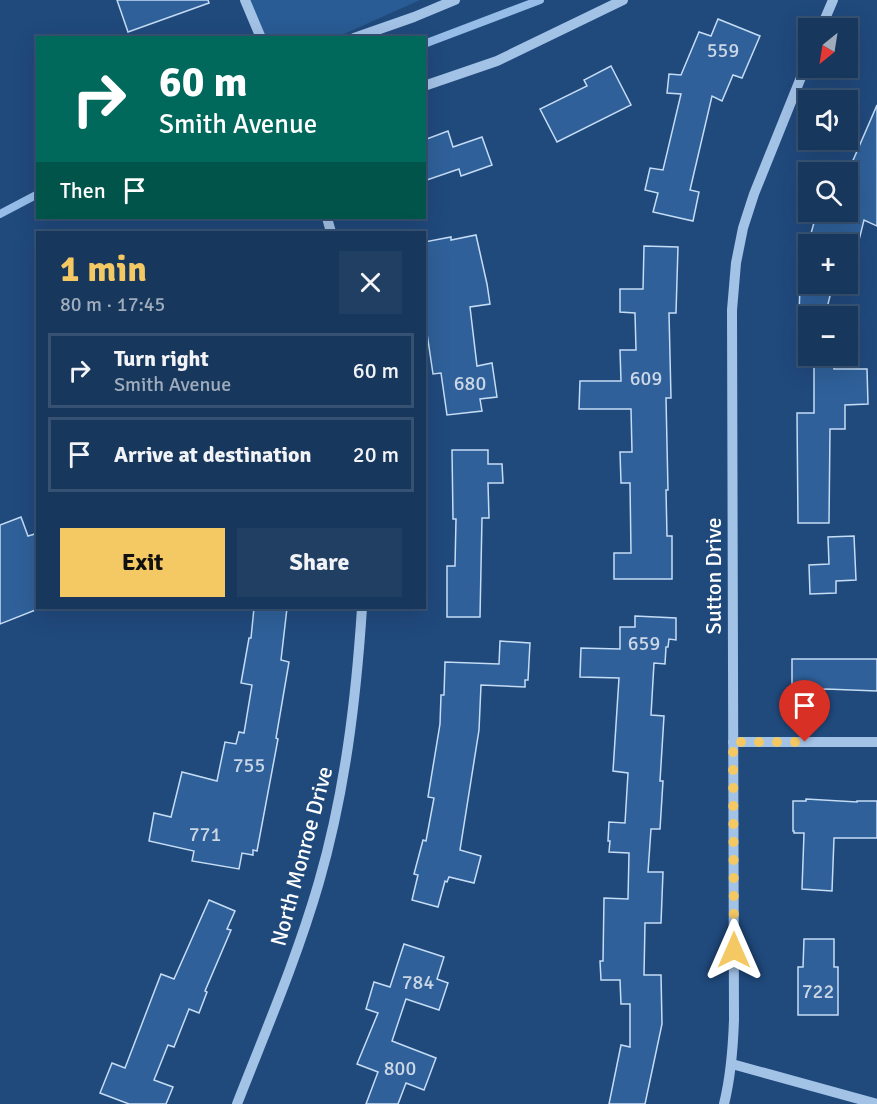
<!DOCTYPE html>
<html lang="en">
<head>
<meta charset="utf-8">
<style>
  :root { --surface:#18375d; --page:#213f63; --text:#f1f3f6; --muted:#9facbc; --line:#365172; --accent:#f4c862 }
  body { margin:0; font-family:Signika,sans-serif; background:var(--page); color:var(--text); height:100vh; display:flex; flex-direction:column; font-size:22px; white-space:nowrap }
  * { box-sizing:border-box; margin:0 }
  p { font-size:20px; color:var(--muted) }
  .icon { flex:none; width:33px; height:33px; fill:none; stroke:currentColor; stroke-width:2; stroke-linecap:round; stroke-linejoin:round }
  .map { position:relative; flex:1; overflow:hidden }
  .sheet { position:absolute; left:36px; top:231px; width:390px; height:378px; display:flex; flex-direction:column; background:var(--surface); border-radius:0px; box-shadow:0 6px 24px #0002,0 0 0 2px var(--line) }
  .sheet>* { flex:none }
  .top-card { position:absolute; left:36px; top:36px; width:390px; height:183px; border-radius:0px; box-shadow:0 6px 24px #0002,0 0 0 2px var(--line); background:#00695c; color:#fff; overflow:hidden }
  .needle { width:39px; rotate:210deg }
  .fabs { position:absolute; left:798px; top:18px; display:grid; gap:12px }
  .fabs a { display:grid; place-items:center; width:60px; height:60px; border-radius:0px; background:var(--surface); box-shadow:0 6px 24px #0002,0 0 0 2px var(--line); font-size:30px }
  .pin { position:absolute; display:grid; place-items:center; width:51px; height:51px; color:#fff; margin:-62px -26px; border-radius:50% 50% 50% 0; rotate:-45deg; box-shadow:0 0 6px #0007 }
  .pin .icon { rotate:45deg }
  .me { position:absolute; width:66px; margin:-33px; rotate:0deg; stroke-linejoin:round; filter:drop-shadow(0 0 4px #0008) }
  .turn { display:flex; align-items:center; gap:21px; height:126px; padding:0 24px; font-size:27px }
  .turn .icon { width:78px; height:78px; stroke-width:2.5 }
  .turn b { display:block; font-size:42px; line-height:51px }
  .then { display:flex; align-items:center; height:57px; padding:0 24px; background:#0003; gap:12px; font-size:22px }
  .round { display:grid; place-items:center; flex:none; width:63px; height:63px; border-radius:0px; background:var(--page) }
  .overview { display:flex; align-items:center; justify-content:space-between; height:102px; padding:0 24px }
  h1 { font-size:36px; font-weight:700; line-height:45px; color:var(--accent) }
  .action { display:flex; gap:12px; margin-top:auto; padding:12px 24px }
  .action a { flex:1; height:69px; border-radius:0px; background:var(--accent); color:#111; font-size:24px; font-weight:700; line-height:69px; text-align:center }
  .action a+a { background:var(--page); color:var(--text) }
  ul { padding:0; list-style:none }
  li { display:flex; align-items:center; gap:18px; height:75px; margin:0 12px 9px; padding:0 12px; border:3px solid var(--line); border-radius:0px }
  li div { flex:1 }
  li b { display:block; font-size:22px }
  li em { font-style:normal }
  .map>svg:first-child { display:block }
  .green { fill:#295b94 }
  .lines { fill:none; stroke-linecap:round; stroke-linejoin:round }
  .stream { stroke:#95bde8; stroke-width:8 }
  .building { fill:#2f6099; stroke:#c5dcf5; stroke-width:1.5 }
  .minor { stroke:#a2c2e6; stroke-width:10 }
  .route { stroke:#f4c862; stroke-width:10; stroke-dasharray:0 18 }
  .labels { text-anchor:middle; stroke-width:6; stroke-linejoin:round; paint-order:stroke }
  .number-label { font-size:20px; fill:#cbd7e6 }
  .street-label { font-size:22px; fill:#fff; stroke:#20497c }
</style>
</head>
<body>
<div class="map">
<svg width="877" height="1104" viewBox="0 0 877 1104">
  <rect width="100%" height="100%" fill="#20497c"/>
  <path class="green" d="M 243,0 L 420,0 L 335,38 L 259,37 Z"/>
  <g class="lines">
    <g class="stream">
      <path d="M 424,44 L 540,0"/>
      <path d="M 0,214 L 38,194"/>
    </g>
  </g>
  <g class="building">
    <path d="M 117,0 L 208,0 L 209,3 L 128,32 Z"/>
    <path d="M 718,19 L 760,36 L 742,78 L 733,75 L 722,101 L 712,96 L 690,190 L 699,192 L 693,221 L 653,212 L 658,193 L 645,190 L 650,168 L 663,170 L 681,94 L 667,93 L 669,74 L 681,75 L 699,32 L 711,36 Z"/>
    <path d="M 611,66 L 631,105 L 557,142 L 540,109 L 587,86 L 584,80 Z"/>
    <path d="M 877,105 L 877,226 L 864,220 L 855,256 L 848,255 L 848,244 L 808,244 L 817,212 L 848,212 L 848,172 Z"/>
    <path d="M 448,131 L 453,147 L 482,137 L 492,165 L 461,176 L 459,169 L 424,181 L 424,140 Z"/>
    <path d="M 476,235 L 487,284 L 490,304 L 470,307 L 477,366 L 492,363 L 497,397 L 480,399 L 482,411 L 447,415 L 441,373 L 433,374 L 424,313 L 424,242 L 451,237 L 451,240 Z"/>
    <path d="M 644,246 L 678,247 L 676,313 L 669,313 L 671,398 L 666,398 L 668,490 L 666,490 L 667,536 L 672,536 L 672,579 L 614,579 L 614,553 L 631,553 L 630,483 L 621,483 L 620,452 L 632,452 L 631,409 L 579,409 L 580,381 L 621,381 L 620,350 L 636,350 L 635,313 L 620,312 L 620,289 L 643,289 Z"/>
    <path d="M 800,284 L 833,284 L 825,316 L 799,316 Z"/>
    <path d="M 814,356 L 834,356 L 834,369 L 867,369 L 868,404 L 845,405 L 845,429 L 830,429 L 829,523 L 798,523 L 797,413 L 814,413 Z"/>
    <path d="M 452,450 L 488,450 L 488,464 L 502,464 L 503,483 L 488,483 L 489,518 L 482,518 L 480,617 L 447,617 L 447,566 L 455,566 L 456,519 L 453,519 Z"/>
    <path d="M 21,517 L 28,536 L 38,533 L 38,609 L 0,624 L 0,525 Z"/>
    <path d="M 854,536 L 856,580 L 836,581 L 836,593 L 810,594 L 809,565 L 829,564 L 828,537 Z"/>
    <path d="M 254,608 L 287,608 L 281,660 L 289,662 L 276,738 L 278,739 L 257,851 L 253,850 L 253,855 L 242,853 L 239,869 L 192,861 L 194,851 L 149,841 L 154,813 L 171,817 L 182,772 L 217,781 L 225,742 L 236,744 L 239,732 L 244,733 L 252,685 L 241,683 L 249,638 L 251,638 Z"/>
    <path d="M 635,616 L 676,618 L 676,640 L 669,639 L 668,647 L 666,647 L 665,664 L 654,663 L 651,715 L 664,716 L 660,781 L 663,781 L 660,829 L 651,829 L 648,872 L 663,872 L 661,923 L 645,923 L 644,975 L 661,975 L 662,1024 L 645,1104 L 609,1104 L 621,1045 L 630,1047 L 630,1004 L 621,1004 L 620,980 L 601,980 L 600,961 L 603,961 L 604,898 L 628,899 L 629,853 L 609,852 L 610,841 L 608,841 L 609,822 L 625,823 L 628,773 L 613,771 L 619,678 L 580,677 L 581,648 L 620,649 L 620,627 L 635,627 Z"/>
    <path d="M 500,641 L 530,643 L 528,680 L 525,680 L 525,687 L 481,685 L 479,730 L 460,850 L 481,856 L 474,883 L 449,877 L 447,882 L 445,881 L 438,907 L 412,900 L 418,875 L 414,874 L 423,840 L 426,841 L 434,798 L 428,797 L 440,724 L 441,695 L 444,695 L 445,662 L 499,664 Z"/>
    <path d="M 792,659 L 877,659 L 877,691 L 826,689 L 792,691 Z"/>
    <path d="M 806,799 L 857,802 L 857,801 L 877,801 L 877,838 L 834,838 L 832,891 L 802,889 L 804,833 L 794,833 L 794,831 L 793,831 L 793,801 L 806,801 Z"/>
    <path d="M 209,900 L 235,911 L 227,929 L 231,930 L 205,991 L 207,992 L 199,1013 L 189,1009 L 174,1047 L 168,1045 L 154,1080 L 173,1087 L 166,1104 L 129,1104 L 100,1093 L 112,1063 L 125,1068 L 161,974 L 174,979 Z"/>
    <path d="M 804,939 L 834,939 L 834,967 L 838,967 L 838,1015 L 798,1015 L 798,967 L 803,967 Z"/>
    <path d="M 404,944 L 444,957 L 437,979 L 448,983 L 439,1010 L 406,999 L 392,1041 L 436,1058 L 424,1090 L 406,1083 L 398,1104 L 366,1104 L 378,1072 L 357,1064 L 378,1013 L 366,1009 L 374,982 L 390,987 Z"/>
  </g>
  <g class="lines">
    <g class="minor">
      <path d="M 245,0 L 261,38"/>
      <path d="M 821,28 L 833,0"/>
      <path d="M 354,38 L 414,17 L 455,0"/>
      <path d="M 424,86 L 497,61 L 623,0"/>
      <path d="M 327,218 L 331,232"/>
      <path d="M 733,742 L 877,742"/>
      <path d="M 732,1064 L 877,1104"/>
      <path d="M 237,1104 C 266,1030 297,958 319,882 C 345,792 356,700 362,608"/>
      <path d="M 724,1104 C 731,1076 733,1048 734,1020 L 732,310 L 736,263 L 743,228 L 754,194 L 808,60"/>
    </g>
  </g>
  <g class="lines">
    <path class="route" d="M 734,950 L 733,742 L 805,742"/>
  </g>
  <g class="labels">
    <g class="number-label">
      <text x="723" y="57">559</text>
      <text x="646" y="385">609</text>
      <text x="470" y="390">680</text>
      <text x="644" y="650">659</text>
      <text x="249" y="772">755</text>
      <text x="205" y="841">771</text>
      <text x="418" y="989">784</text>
      <text x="818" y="998">722</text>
      <text x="400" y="1075">800</text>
    </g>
    <g class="street-label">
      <text transform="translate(713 576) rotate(-90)" y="8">Sutton Drive</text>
      <text transform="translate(301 856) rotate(-75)" y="8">North Monroe Drive</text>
    </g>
  </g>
</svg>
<div class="fabs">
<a><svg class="needle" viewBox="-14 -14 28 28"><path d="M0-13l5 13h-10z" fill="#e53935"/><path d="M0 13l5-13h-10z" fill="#9facbc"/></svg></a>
<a><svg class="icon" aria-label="sound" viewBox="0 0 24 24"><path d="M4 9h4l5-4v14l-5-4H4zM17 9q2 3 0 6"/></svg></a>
<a><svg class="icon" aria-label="search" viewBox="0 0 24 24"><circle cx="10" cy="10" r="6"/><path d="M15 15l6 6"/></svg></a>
<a>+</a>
<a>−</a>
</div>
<div class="pin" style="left:805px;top:742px;background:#d93025"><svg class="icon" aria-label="arrive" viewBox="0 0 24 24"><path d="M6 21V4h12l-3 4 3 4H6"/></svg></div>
<svg class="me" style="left:734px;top:950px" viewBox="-20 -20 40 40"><path d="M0-17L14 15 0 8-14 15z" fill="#f4c862" stroke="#fff" stroke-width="4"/></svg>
<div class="top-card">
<div class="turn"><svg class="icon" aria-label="right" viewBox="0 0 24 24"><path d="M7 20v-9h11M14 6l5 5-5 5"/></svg><div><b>60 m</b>Smith Avenue</div></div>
<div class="then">Then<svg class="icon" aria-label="arrive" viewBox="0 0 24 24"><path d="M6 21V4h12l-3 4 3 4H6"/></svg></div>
</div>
<section class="sheet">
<div class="overview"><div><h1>1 min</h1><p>80 m · 17:45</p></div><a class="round"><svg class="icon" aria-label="close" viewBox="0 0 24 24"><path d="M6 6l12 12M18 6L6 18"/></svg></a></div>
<ul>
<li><svg class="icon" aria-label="right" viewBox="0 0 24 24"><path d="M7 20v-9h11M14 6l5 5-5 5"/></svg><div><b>Turn right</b><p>Smith Avenue</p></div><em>60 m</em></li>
<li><svg class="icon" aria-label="arrive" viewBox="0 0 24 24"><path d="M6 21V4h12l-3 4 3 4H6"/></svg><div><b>Arrive at destination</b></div><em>20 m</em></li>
</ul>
<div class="action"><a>Exit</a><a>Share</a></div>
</section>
</div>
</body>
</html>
